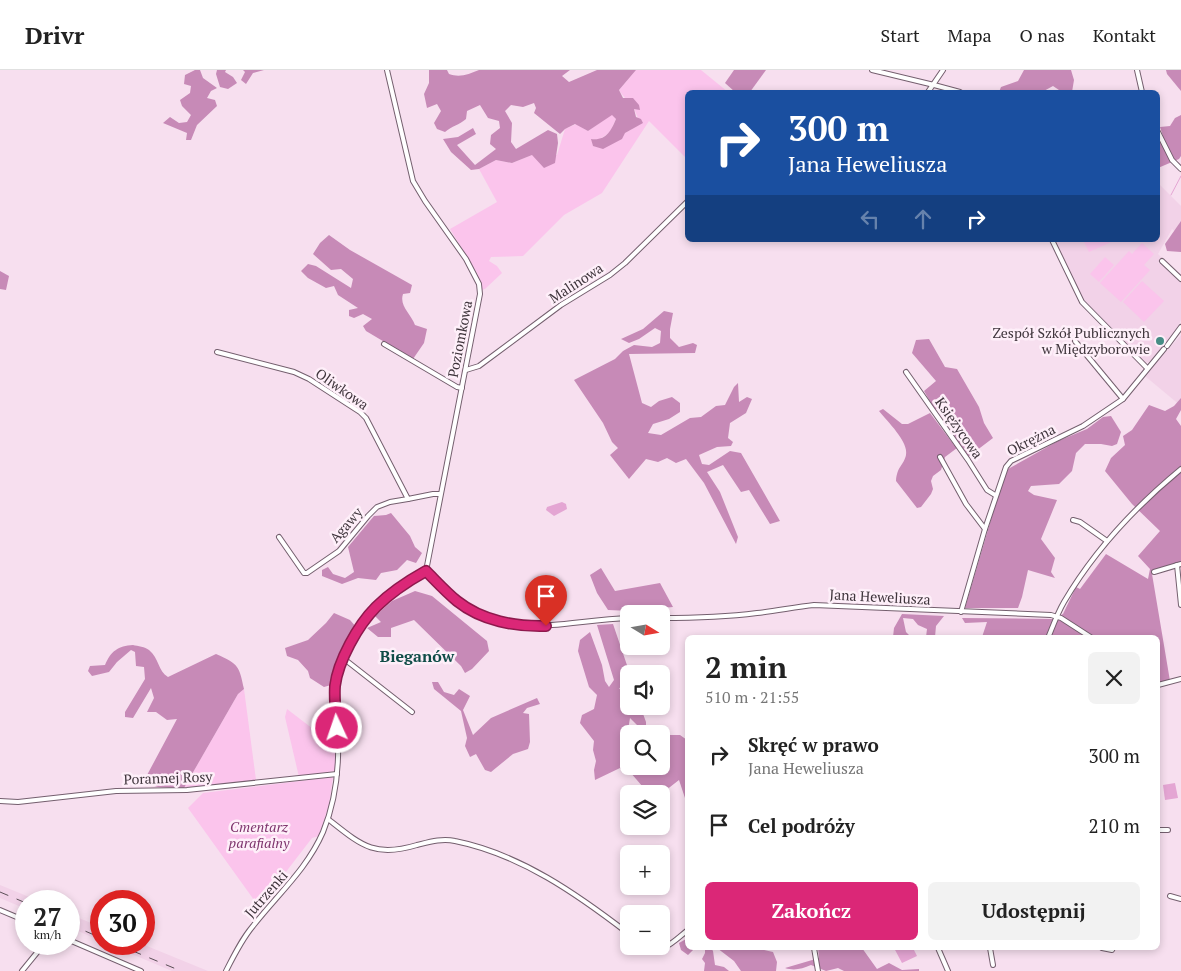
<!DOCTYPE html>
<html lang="pl">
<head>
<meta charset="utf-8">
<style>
	body { margin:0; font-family:"PT Serif",serif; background:#f2f2f2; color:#222; height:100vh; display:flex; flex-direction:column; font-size:19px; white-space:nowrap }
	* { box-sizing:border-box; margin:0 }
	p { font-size:16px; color:#767676 }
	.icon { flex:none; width:28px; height:28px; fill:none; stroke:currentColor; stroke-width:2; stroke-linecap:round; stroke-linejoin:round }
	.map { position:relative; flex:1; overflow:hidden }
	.side { position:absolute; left:685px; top:565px; width:475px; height:315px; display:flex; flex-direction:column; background:#fff; border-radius:8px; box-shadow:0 2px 8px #0003 }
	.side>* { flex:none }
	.banner { position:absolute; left:685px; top:20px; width:475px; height:152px; border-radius:8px; box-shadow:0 2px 8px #0003; background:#1a4fa0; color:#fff; overflow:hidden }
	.needle { width:32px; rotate:101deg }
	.buttons { position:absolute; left:620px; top:535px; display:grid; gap:10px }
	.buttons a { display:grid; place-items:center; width:50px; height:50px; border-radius:8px; background:#fff; box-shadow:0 2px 8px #0003; font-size:25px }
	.speed { position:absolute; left:15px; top:820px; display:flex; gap:10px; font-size:25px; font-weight:700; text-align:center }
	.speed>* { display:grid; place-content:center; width:65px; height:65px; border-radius:50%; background:#fff; box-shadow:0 2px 8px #0003; line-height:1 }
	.speed small { font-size:12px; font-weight:400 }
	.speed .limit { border:8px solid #d22; background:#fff; color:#111 }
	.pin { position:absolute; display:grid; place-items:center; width:42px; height:42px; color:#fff; margin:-51px -21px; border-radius:50% 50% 50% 0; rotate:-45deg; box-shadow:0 0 5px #0007 }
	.pin .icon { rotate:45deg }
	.me { position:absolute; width:55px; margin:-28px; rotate:357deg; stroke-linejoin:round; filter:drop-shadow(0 0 4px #0008) }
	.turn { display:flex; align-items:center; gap:18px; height:105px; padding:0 20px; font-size:22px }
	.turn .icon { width:65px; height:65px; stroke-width:2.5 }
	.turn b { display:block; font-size:35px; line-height:42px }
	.lanes { display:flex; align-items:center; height:48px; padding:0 20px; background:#0003; justify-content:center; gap:25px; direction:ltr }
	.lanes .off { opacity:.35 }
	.round { display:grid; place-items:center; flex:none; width:52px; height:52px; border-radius:8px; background:#f2f2f2 }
	.summary { display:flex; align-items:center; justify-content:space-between; height:85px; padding:0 20px }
	h1 { font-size:30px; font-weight:600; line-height:38px }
	.button { display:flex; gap:10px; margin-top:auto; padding:10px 20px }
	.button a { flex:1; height:58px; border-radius:8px; background:#db2777; color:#fff; font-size:20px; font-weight:600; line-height:58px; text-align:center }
	.button a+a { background:#f2f2f2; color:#222 }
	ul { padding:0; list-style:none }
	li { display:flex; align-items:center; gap:15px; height:70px; padding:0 20px }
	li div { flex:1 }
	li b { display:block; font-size:19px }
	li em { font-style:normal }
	header { display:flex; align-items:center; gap:30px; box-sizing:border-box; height:70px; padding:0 25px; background:#fff; border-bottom:1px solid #e0e0e0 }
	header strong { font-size:24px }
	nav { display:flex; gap:28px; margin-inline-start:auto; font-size:18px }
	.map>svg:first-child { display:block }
	.built { fill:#f2d2e8 }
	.green { fill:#fbc4ec }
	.forest { fill:#c78ab7 }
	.water { fill:#e4a5d3 }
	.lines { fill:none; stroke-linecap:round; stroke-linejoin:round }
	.stream { stroke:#e4a5d3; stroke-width:1 }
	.minor-casing { stroke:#745f6e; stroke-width:6 }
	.minor { stroke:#fff; stroke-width:4 }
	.rail { stroke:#5a4e56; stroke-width:1; stroke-dasharray:9 9; stroke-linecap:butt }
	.route-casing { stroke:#8e194d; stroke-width:12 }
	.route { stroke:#db2777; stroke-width:9 }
	.poi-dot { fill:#468c85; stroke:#feeff9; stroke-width:2 }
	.labels { text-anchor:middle; stroke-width:5; stroke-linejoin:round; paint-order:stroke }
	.street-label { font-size:14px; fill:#3f353c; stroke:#feeff9 }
	.poi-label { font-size:14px; fill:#3f353c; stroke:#feeff9; text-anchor:end }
	.park-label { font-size:14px; font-style:italic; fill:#7e346d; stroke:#feeff9 }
	.quarter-label { font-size:16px; font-weight:bold; fill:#0f4c47; stroke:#feeff9 }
</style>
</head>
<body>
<header>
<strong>Drivr</strong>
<nav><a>Start</a><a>Mapa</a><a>O nas</a><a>Kontakt</a></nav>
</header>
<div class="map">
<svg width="1181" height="901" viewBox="0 0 1181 901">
	<rect width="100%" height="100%" fill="#f7dfef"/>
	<g class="built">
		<polygon points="1158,113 1181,136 1181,156 1177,163 1172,159 1158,184 1162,188 1158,193 1164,195 1181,211 1181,250 1176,261 1149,292 1145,293 1083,229 1055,170 1158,170"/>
		<polygon points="1181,265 1181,336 1145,306"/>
		<polygon points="0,815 39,831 26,831 26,839 0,828"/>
		<polygon points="69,844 101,857 101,871 69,857"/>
		<polygon points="108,874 142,874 208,901 172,901"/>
	</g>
	<g class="green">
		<path d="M 636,0 L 701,0 L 728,22 L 688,22 L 687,89 L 649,51 L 602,123 L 564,145 L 523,186 L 491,187 L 489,191 L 497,196 L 502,203 L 485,219 L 482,220 L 477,203 L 450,159 L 497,132 L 479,99 L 496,90 L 512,93 L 532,85 L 557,85 L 565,59 L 576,54 L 588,61 L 612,44 L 616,49 L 610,62 L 599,70 L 592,69 L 593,76 L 625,63 L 642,53 C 637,48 637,45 634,39 C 630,32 623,27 619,20 Z"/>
		<polygon points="1083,170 1116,170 1089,182"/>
		<polygon points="1142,173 1154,184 1144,195 1150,200 1121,232 1100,213 1129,181 1132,184"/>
		<polygon points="1105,187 1114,195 1099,212 1090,204"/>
		<polygon points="1142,211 1164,231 1144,252 1123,232"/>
		<polygon points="244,619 256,710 255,712 184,718 238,624"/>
		<polygon points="287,639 330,672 333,672 335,674 335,701 299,707 285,647"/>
		<polygon points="333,707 329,735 319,766 312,768 259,837 188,738 203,723"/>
	</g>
	<g class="forest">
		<polygon points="195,0 200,0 203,8 217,18 211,21 207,28 215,30 217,36 197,55 191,70 186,70 187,63 163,53 170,47 179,53 187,52 191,45 182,36 180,30 190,23 191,16 184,14 185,5"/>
		<polygon points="217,0 226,0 225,2 233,7 237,13 228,19 220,17 216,4"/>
		<polygon points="243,0 264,0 253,3 246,14 241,10 245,2"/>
		<path d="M 429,0 L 447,0 L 449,4 C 460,8 469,4 479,0 L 570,0 L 562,6 L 569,12 L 597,0 L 636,0 L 619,20 L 623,28 L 633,28 L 639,35 L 640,40 L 634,39 L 636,47 L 641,49 L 643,53 L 625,63 L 622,69 L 603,79 L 593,76 L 591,69 C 606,71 611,61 616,49 L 612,45 L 588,61 L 575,54 L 565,59 L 560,64 L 534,43 L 536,38 L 534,33 L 523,37 L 511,35 L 505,41 L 512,53 L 511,72 L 516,79 L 548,60 L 557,64 L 558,73 L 555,93 L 544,98 L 532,85 L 512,93 L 496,90 L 479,99 L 471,100 L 451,82 L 443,69 L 458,67 L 473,58 L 476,64 L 457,75 L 475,95 L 496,79 L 490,74 L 491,65 L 500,58 L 499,51 L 488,48 L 480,35 L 467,41 L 466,49 C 459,55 452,56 445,62 L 437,59 L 434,53 L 441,41 L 437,34 L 427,38 L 424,24 L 429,13 Z"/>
		<polygon points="734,0 766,0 750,22 735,22 725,13"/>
		<polygon points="1024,0 1071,0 1074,10 1072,22 1062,22 1053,16 1042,22 999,22 1001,17 1018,11"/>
		<polygon points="1166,0 1181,0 1181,21 1167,4"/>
		<polygon points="1181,45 1181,86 1179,89 1158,98 1158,66 1163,66 1160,57 1170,56 1175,48"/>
		<polygon points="1181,151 1181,182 1167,181 1165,174"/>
		<path d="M 329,165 L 350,180 L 412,215 L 410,223 L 403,224 C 399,236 411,244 415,255 L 427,259 L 424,273 L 413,289 L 366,261 L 363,256 L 372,249 L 363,244 L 354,248 L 349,246 L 349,240 L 358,238 L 338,225 L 334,216 L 326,218 L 308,208 L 301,201 L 308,194 L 316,196 L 351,218 L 353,209 L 341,199 L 331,200 L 313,184 L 320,173 Z"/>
		<polygon points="0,201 9,206 6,220 0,219"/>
		<polygon points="664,241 673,243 670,259 670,268 679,277 693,273 697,275 695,283 629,284 642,333 651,337 659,331 672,327 680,333 680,342 669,349 653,354 648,363 661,365 690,348 701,347 716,336 725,335 734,317 738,313 739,332 747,327 752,329 746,343 730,353 728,368 733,372 731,376 717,377 699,385 702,394 709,395 730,381 741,383 780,451 770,454 749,420 741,422 723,395 707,402 720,422 738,467 736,474 704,413 686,389 676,393 667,388 658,392 646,389 629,409 610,385 618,378 612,372 603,353 574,310 615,289 623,281 634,275 652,277 660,273 661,261 655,258 639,269 629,273 621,269 643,259"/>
		<path d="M 929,269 L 945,297 L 957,299 L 979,337 L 984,353 L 993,368 L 968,387 L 961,375 L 945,387 L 941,400 L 933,406 L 931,411 L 933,419 L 931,424 L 921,437 L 917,438 L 896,411 C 897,396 904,395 906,385 C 909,372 887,351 879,341 L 883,339 L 902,354 L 908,354 L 930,343 L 954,375 L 958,372 L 948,353 L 953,343 L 947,330 L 935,340 L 924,321 L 936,311 L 912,283 L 916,270 Z"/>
		<polygon points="1181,328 1181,340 1176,349 1181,356 1181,492 1152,504 1170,611 1158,614 1158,568 982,567 987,552 965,553 962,548 1053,549 1063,544 1076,517 1080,519 1106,484 1148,509 1150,499 1138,486 1160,461 1132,434 1105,401 1111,388 1125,375 1123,366 1132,360 1149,335 1165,341 1174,336"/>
		<polygon points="1111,346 1121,362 1117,374 1112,376 1101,374 1085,374 1076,383 1072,401 1059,414 1031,416 1028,421 1034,425 1057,430 1041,469 1055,488 1051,502 1055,508 1028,500 1022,527 1018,538 965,538 997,429 1008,399 1058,371 1087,359 1103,347"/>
		<polygon points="391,443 410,466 415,477 422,483 416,493 407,490 397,500 381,503 376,510 358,508 342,514 322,506 322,500 328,497 333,504 345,508 354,502 348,477 374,446 386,445"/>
		<polygon points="601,498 615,521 660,513 673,537 631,541 608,540 597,523 590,505"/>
		<polygon points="415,521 432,526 487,571 489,581 472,599 465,603 461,596 414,550 391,558 391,567 378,567 367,558 381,552 375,546 392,531"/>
		<polygon points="334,543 350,550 357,558 340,585 331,615 324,617 310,608 308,601 298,590 287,586 285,578 308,570 326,553"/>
		<polygon points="902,544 944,546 936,556 935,567 926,567 927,559 918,555 913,549 903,548 906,562 911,567 893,567 894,558"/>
		<polygon points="613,554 630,604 629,617 619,618 629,631 629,636 652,636 642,641 646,652 646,664 630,648 628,660 630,664 629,664 629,696 661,696 661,664 651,664 651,661 660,657 667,665 680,665 687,670 687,728 685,728 679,710 661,724 649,724 630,702 624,703 620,698 595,710 594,700 596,691 593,680 594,671 580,653 582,645 594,639 597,625 589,617 578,581 580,570 590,562 602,595 605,611 609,617 614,610 597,555"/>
		<path d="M 133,575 C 138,576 145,577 149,580 C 159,588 158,601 168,607 L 216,584 C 239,594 239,596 244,619 L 238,624 L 184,718 L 158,717 L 147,714 L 146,707 L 177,649 L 167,650 L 156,642 L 147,642 L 154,628 L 151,618 L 133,648 L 125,647 L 125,642 L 145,609 L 144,597 L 136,596 L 135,582 L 131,580 L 117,592 L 109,602 L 92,606 L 88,601 L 90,596 L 105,595 C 111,581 118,576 133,575 Z"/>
		<polygon points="432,612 438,612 444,622 454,625 459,619 470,626 463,640 473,665 491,648 537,628 540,634 527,638 523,643 529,644 530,672 528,679 513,684 491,702 485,700 476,684 470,687 465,676 467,668 461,641 434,619"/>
		<polygon points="686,869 687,870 688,878 695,878 688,885 681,880 679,873"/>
		<polygon points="701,878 711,878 713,881 715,895 724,897 729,901 704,901 705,893 702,889 705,883 705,878"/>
		<polygon points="717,878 756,878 773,882 777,892 776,901 741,901 734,891"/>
		<path d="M 818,878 L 862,878 L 877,899 L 889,893 L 902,900 L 919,899 L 919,901 L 844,901 L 838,898 L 826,901 L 811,895 C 802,899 794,901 785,898 L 819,888 Z"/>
	</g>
	<g class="water">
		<polygon points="562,432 566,434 567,439 554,446 546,440 547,437"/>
		<polygon points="1175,713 1178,728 1165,730 1163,715"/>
		<polygon points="894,878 913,878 917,886 902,893"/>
	</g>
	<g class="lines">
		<polyline class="stream" points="1171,125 1181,106"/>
		<g class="minor-casing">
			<g id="minor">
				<polyline points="387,0 413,111 425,131 466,189 479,214 480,224 426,501"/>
				<polyline points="872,0 934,15 960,22"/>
				<polyline points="1137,0 1142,22"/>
				<polyline points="928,22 943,0"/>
				<polyline points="1158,62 1172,90 1181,99"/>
				<polyline points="1052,170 1082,232 1147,298"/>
				<polyline points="1162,191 1181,209"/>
				<polyline points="1075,271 1123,329"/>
				<polyline points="384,274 457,317 462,318"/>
				<polyline points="1167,276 1181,257"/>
				<polyline points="217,282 294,302 309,309 360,342 366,348 408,429 433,424 440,424"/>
				<polyline points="466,300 479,296 561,235 610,205 625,193 688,131"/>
				<polyline points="906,302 968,390 987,420 995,425"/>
				<polyline points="940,387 966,434 985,459"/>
				<polyline points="1073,450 1080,452 1107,471"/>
				<polyline points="279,467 304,503 307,503 339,481 368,446 377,437 390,432 408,429"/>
				<polyline points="1177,495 1181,535"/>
				<path d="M 426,501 C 436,511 447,525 460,533 C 519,571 565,550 629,548"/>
				<polyline points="1154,502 1181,494"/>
				<polyline points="961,542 985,459 1006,397 1011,391 1083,356 1123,329 1164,279"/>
				<path d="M 661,548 C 693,548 726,547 757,543 C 776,541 795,537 814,535 L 1051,545 L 1061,548 L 1092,568"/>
				<path d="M 1048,568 C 1053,556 1057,544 1064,532 C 1094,481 1135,437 1181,399"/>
				<polyline points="343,588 412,642"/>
				<polyline points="1158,615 1181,609"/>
				<polyline points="0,731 18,732 116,721 187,720 337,704"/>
				<path d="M 328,749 C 361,775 374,788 417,775 C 429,772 442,768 455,771 C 520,784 577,824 629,864"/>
				<polyline points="1158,760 1168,760"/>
				<polyline points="1170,826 1181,829"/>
				<polyline points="0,840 26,851"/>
				<polyline points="69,870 141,901"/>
				<path d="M 646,876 C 662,886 675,870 688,860"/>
				<polyline points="814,878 818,901"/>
				<polyline points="938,878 948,901"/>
				<polyline points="990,878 993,895"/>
				<polyline points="1102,878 1112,880 1113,878"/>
				<polyline points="22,901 44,874"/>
				<path d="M 226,901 C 234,885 242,869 253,856 C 278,824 307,799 323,762 C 335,733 339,700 338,669 C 337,652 334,633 335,616 C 338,591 358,554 377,536 C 391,522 408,511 426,501"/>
			</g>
		</g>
		<use href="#minor" class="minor"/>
		<g class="rail">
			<polyline points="0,822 26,833"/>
			<polyline points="69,854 101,868"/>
			<polyline points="116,874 181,901"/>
		</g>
	</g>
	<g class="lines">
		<g class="route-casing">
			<path id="route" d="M 337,658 C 336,645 334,630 335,616 C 338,591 358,555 376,537 C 390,523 408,511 426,501 C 436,511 446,522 457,531 C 482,551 516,557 546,556"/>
		</g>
		<use href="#route" class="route"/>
	</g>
	<circle class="poi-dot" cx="1160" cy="271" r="5"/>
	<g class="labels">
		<g class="street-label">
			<text transform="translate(576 213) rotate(-33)" y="5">Malinowa</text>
			<text transform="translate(460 269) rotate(-79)" y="5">Poziomkowa</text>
			<text transform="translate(342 319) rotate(35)" y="5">Oliwkowa</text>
			<text transform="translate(959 358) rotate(55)" y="5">Księżycowa</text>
			<text transform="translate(1031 370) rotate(-27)" y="5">Okrężna</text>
			<text transform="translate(346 455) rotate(-49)" y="5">Agawy</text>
			<text transform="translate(880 527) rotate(3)" y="5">Jana Heweliusza</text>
			<text transform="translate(168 708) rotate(-2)" y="5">Porannej Rosy</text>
			<text transform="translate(266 824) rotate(-49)" y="5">Jutrzenki</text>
		</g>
		<g class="poi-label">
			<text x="1150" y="268">Zespół Szkół Publicznych<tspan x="1150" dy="16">w Międzyborowie</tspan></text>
		</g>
		<g class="park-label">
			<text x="259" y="762">Cmentarz<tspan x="259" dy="16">parafialny</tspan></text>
		</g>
		<g class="quarter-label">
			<text x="417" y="592">Bieganów</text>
		</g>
	</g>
</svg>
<div class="buttons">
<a><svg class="needle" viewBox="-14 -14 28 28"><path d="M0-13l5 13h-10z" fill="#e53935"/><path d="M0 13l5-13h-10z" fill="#767676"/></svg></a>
<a><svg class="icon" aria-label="sound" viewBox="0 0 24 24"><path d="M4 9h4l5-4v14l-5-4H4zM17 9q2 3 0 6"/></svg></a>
<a><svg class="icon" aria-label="search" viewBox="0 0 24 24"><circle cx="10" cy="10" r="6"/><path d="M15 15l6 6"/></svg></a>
<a><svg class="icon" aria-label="layers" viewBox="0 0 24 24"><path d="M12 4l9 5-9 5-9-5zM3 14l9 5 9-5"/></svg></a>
<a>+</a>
<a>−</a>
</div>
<div class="speed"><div>27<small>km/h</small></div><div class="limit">30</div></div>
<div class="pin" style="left:546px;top:556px;background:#d93025"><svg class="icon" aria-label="arrive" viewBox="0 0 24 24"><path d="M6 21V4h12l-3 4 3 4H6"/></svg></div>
<svg class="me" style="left:337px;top:658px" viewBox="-20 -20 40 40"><circle r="17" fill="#db2777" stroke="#fff" stroke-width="3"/><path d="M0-11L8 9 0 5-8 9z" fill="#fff"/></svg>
<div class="banner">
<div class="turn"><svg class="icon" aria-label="right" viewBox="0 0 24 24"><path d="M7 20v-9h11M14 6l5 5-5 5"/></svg><div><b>300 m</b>Jana Heweliusza</div></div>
<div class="lanes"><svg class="icon off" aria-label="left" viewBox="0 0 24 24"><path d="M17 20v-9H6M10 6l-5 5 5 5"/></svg><svg class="icon off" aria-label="ahead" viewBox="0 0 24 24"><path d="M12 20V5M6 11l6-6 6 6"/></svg><svg class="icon" aria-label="right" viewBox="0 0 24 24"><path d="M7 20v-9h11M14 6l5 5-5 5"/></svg></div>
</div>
<section class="side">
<div class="summary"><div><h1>2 min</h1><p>510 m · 21:55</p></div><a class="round"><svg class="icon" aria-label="close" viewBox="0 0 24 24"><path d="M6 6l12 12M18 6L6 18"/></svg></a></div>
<ul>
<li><svg class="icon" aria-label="right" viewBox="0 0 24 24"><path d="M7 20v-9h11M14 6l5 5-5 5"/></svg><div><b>Skręć w prawo</b><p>Jana Heweliusza</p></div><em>300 m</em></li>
<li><svg class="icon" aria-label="arrive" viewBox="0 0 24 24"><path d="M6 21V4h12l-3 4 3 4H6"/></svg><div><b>Cel podróży</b></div><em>210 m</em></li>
</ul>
<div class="button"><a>Zakończ</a><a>Udostępnij</a></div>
</section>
</div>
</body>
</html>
